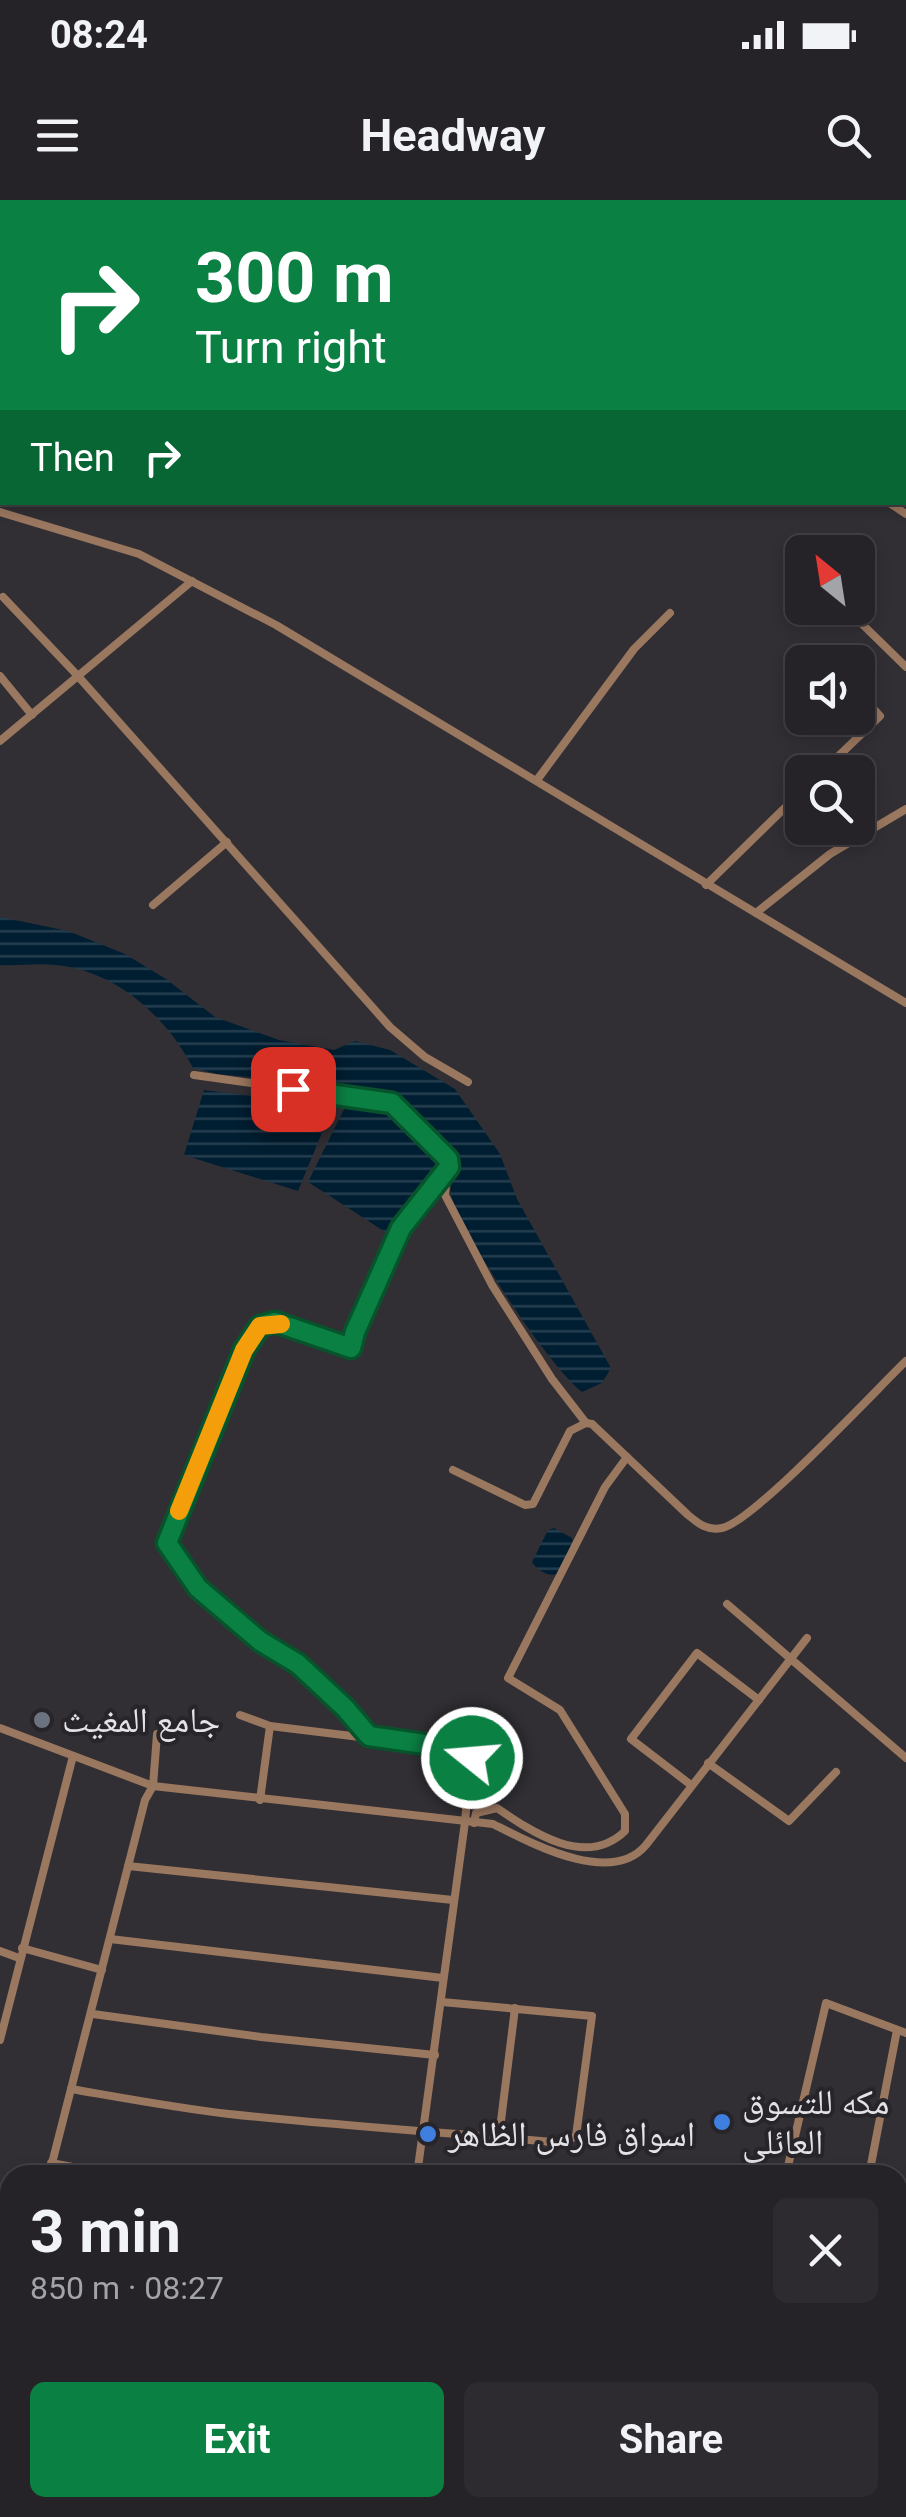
<!DOCTYPE html>
<html lang="en">
<head>
<meta charset="utf-8">
<style>
	body { margin:0; font-family:Roboto,"Noto Naskh Arabic",sans-serif; background:#2d2b2f; color:#f1f3f6; height:100vh; display:flex; flex-direction:column; font-size:38px; white-space:nowrap }
	* { box-sizing:border-box; margin:0 }
	p { font-size:32px; color:#a3a4a7 }
	.icon { flex:none; width:55px; height:55px; fill:none; stroke:currentColor; stroke-width:2; stroke-linecap:round; stroke-linejoin:round }
	.map { position:relative; flex:1; overflow:hidden }
	.drawer { position:absolute; left:0px; top:1965px; width:908px; height:352px; display:flex; flex-direction:column; background:#252327; border-radius:30px 30px 0 0; box-shadow:0 5px 15px #0003,0 0 0 2px #424044 }
	.drawer>* { flex:none }
	.guide { position:absolute; left:0px; top:0px; width:908px; height:305px; box-shadow:0 5px 15px #0003,0 0 0 2px #424044; background:#0b8043; color:#fff; overflow:hidden }
	.needle { width:65px; rotate:330deg }
	.buttons { position:absolute; left:785px; top:335px; display:grid; gap:20px }
	.buttons a { display:grid; place-items:center; width:90px; height:90px; border-radius:15px; background:#252327; box-shadow:0 5px 15px #0003,0 0 0 2px #424044; font-size:50px }
	.pin { position:absolute; display:grid; place-items:center; width:85px; height:85px; color:#fff; margin:-42px; border-radius:20px; box-shadow:0 5px 15px #0006 }
	.me { position:absolute; width:110px; margin:-55px; rotate:287deg; stroke-linejoin:round; filter:drop-shadow(0 0 8px #0008) }
	.turn { display:flex; align-items:center; gap:35px; height:210px; padding:0 30px; font-size:45px }
	.turn .icon { width:130px; height:130px; stroke-width:2.5 }
	.turn b { display:block; font-size:70px; line-height:85px }
	.then { display:flex; align-items:center; height:95px; padding:0 30px; background:#0003; gap:20px; font-size:38px }
	.round { display:grid; place-items:center; flex:none; width:105px; height:105px; border-radius:15px; background:#2d2b2f }
	.headline { display:flex; align-items:center; justify-content:space-between; height:170px; padding:0 30px }
	h1 { font-size:60px; font-weight:700; line-height:75px }
	.button { display:flex; gap:20px; margin-top:auto; padding:20px 30px }
	.button a { flex:1; height:115px; border-radius:15px; background:#0b8043; color:#fff; font-size:40px; font-weight:700; line-height:115px; text-align:center }
	.button a+a { background:#2d2b2f; color:#f1f3f6 }
	.status { display:flex; justify-content:space-between; align-items:center; height:70px; padding:0 50px; background:#252327; direction:ltr }
	.status svg { height:28px; fill:currentColor }
	header { display:flex; justify-content:space-between; align-items:center; height:130px; padding:0 30px; background:#252327; font-size:45px; font-weight:700 }
	.map>svg:first-child { display:block }
	.water { fill:url(#water-rules) }
	.lines { fill:none; stroke-linecap:round; stroke-linejoin:round }
	.street { stroke:#9a775f; stroke-width:8 }
	.route-casing { stroke:#07532c; stroke-width:25 }
	.route { stroke:#0b8043; stroke-width:18 }
	.slow { stroke:#f59e0b; stroke-width:18 }
	.worship-dot { fill:#6b7280; stroke:#27252a; stroke-width:4 }
	.shop-dot { fill:#3f7fe0; stroke:#27252a; stroke-width:4 }
	.labels { text-anchor:middle; stroke-width:8; stroke-linejoin:round; paint-order:stroke }
	.poi-label { font-size:35px; fill:#e3e2e5; stroke:#27252a; text-anchor:start }
</style>
</head>
<body>
<div class="status"><b>08:24</b><svg viewBox="0 0 49 12"><path d="M0 12V9h3v3zM5 12V6h3v6zM10 12V3h3v9zM15 12V0h3v12zM26 1h20v11H26zM47 4h2v5h-2z"/></svg></div>
<header><svg class="icon" aria-label="menu" viewBox="0 0 24 24"><path d="M4 6h16M4 12h16M4 18h16"/></svg>Headway<svg class="icon" aria-label="search" viewBox="0 0 24 24"><circle cx="10" cy="10" r="6"/><path d="M15 15l6 6"/></svg></header>
<div class="map">
<svg width="906" height="2317" viewBox="0 0 906 2317">
	<defs>
		<pattern id="water-rules" width="6" height="5" patternUnits="userSpaceOnUse" patternTransform="scale(2.5)"><rect width="6" height="5" fill="#001e31"/><path d="M0 2.5h6" fill="none" stroke="#253e4f"/></pattern>
	</defs>
	<rect width="100%" height="100%" fill="#312f34"/>
	<g class="water">
		<path d="M 0,717 L 68,731 L 125,754 L 166,779 L 215,817 L 279,840 L 334,850 L 355,841 L 390,850 L 455,889 L 500,954 L 517,999 L 611,1168 L 602,1183 L 582,1192 C 549,1167 463,1036 451,995 C 448,982 461,971 456,958 C 455,954 398,896 392,894 C 380,888 360,889 346,888 C 303,882 260,878 217,874 L 193,868 C 166,816 115,770 55,765 C 36,763 18,766 0,765 Z"/>
		<polygon points="204,890 333,906 298,991 184,955"/>
		<polygon points="349,899 391,905 446,964 397,1025 393,1037 308,982"/>
		<path d="M 554,1328 L 572,1338 L 573,1344 L 557,1374 C 548,1377 537,1370 532,1362 L 548,1330 Z"/>
	</g>
	<g class="lines">
		<g class="street">
			<polyline points="673,0 674,2"/>
			<polyline points="905,50 906,50"/>
			<polyline points="905,87 906,87"/>
			<polyline points="888,302 906,314"/>
			<polyline points="0,312 139,354 276,425 906,803"/>
			<polyline points="3,397 77,475 390,827 425,857 468,882"/>
			<polyline points="858,420 906,467"/>
			<polyline points="825,458 829,462"/>
			<polyline points="0,476 32,515"/>
			<polyline points="0,541 192,381"/>
			<polyline points="822,572 880,516 858,492"/>
			<polyline points="537,580 634,449 670,413"/>
			<polyline points="706,685 802,591"/>
			<polyline points="153,705 227,642"/>
			<polyline points="756,713 830,654 906,609"/>
			<polyline points="194,875 392,903 400,909 448,959 445,995 492,1085 552,1179 586,1223"/>
			<path d="M 453,1270 L 525,1305 L 533,1304 L 570,1231 L 586,1223 L 592,1224 L 688,1315 C 699,1324 707,1331 722,1328 C 753,1322 876,1190 906,1161"/>
			<polyline points="727,1404 906,1558"/>
			<polyline points="240,1515 270,1526 466,1550 471,1553 465,1622 417,1975"/>
			<path d="M 0,1528 L 153,1586 L 493,1624 C 531,1643 611,1687 646,1645 L 807,1438"/>
			<polyline points="369,1537 345,1508 298,1464 260,1441 199,1388 167,1343 245,1150 260,1126 275,1122 351,1148 401,1028 449,967"/>
			<polyline points="708,1563 789,1621 836,1572"/>
			<polyline points="691,1585 631,1539 697,1453 759,1500"/>
			<polyline points="260,1600 270,1526"/>
			<path d="M 474,1623 L 476,1613 L 497,1608 C 532,1632 586,1669 625,1631 L 625,1614 L 560,1510 L 508,1478 L 605,1287 L 627,1257"/>
			<polyline points="128,1666 453,1700"/>
			<polyline points="110,1739 443,1778"/>
			<polyline points="22,1748 102,1770"/>
			<polyline points="0,1751 19,1758"/>
			<polyline points="93,1814 261,1837 435,1855"/>
			<polyline points="0,1840 73,1556"/>
			<path d="M 71,1889 C 123,1898 176,1908 229,1914 C 340,1926 452,1933 563,1943 L 576,1936 L 592,1816 L 442,1802"/>
			<polyline points="499,1937 515,1808"/>
			<polyline points="51,1963 116,1975"/>
			<polyline points="49,1975 145,1600 153,1586 157,1534"/>
			<polyline points="786,1975 826,1803 906,1833"/>
			<polyline points="869,1975 897,1830"/>
			<polyline points="0,2034 10,2037"/>
			<polyline points="898,2060 906,2059"/>
			<polyline points="0,2206 10,2128"/>
			<polyline points="467,2308 470,2317"/>
			<polyline points="585,2308 589,2317"/>
			<polyline points="674,2308 680,2317"/>
			<polyline points="794,2308 799,2317"/>
			<polyline points="882,2308 889,2317"/>
			<polyline points="312,2316 330,2317"/>
			<polyline points="64,2317 65,2308"/>
			<polyline points="149,2317 150,2308"/>
			<polyline points="233,2317 234,2308"/>
			<polyline points="519,2317 544,2308"/>
			<polyline points="771,2317 782,2308"/>
			<polyline points="865,2317 875,2308"/>
		</g>
	</g>
	<g class="lines">
		<g class="route-casing">
			<polyline id="route" points="293,889 392,903 448,959 449,967 401,1028 355,1132 351,1148 275,1122 260,1126 244,1150 167,1343 198,1388 260,1441 298,1464 345,1508 369,1536 466,1550 472,1558"/>
		</g>
		<use href="#route" class="route"/>
		<polyline class="slow" points="179,1311 244,1150 260,1126 281,1124"/>
	</g>
	<circle class="worship-dot" cx="42" cy="1520" r="10"/>
	<g class="shop-dot">
		<circle cx="722" cy="1922" r="10"/>
		<circle cx="428" cy="1934" r="10"/>
	</g>
	<g class="labels">
		<g class="poi-label">
			<text x="62" y="1532">جامع المغيث</text>
			<text x="742" y="1914">مكه للتسوق<tspan x="742" dy="40">العائلي</tspan></text>
			<text x="448" y="1946">اسواق فارس الظاهر</text>
		</g>
	</g>
</svg>
<div class="buttons">
<a><svg class="needle" viewBox="-14 -14 28 28"><path d="M0-13l5 13h-10z" fill="#e53935"/><path d="M0 13l5-13h-10z" fill="#a3a4a7"/></svg></a>
<a><svg class="icon" aria-label="sound" viewBox="0 0 24 24"><path d="M4 9h4l5-4v14l-5-4H4zM17 9q2 3 0 6"/></svg></a>
<a><svg class="icon" aria-label="search" viewBox="0 0 24 24"><circle cx="10" cy="10" r="6"/><path d="M15 15l6 6"/></svg></a>
</div>
<div class="pin" style="left:293px;top:889px;background:#d93025"><svg class="icon" aria-label="arrive" viewBox="0 0 24 24"><path d="M6 21V4h12l-3 4 3 4H6"/></svg></div>
<svg class="me" style="left:472px;top:1558px" viewBox="-20 -20 40 40"><circle r="17" fill="#0b8043" stroke="#fff" stroke-width="3"/><path d="M0-11L8 9 0 5-8 9z" fill="#fff"/></svg>
<div class="guide">
<div class="turn"><svg class="icon" aria-label="right" viewBox="0 0 24 24"><path d="M7 20v-9h11M14 6l5 5-5 5"/></svg><div><b>300 m</b>Turn right</div></div>
<div class="then">Then<svg class="icon" aria-label="right" viewBox="0 0 24 24"><path d="M7 20v-9h11M14 6l5 5-5 5"/></svg></div>
</div>
<section class="drawer">
<div class="headline"><div><h1>3 min</h1><p>850 m · 08:27</p></div><a class="round"><svg class="icon" aria-label="close" viewBox="0 0 24 24"><path d="M6 6l12 12M18 6L6 18"/></svg></a></div>
<div class="button"><a>Exit</a><a>Share</a></div>
</section>
</div>
</body>
</html>
